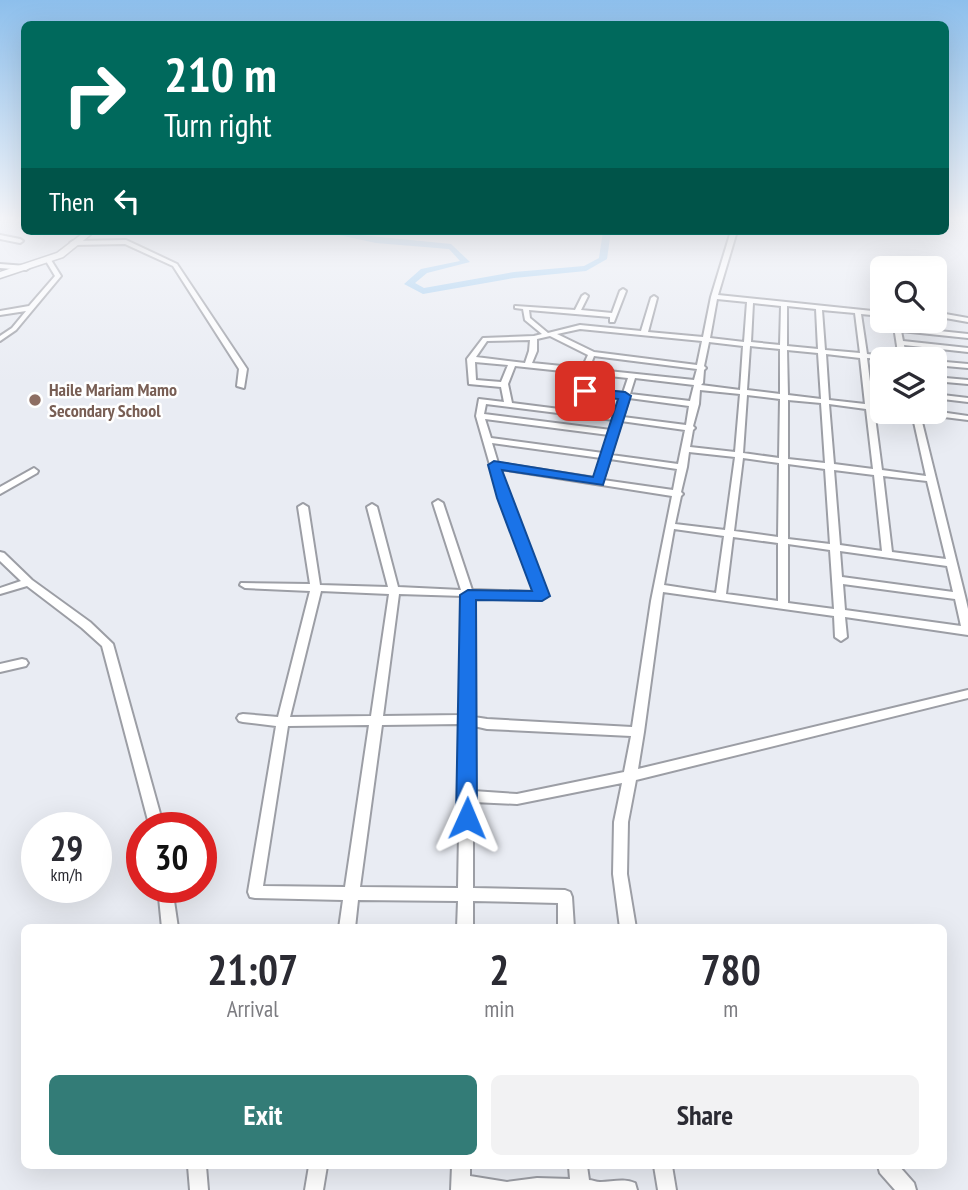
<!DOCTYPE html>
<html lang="en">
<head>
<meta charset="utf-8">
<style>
	body { margin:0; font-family:"PT Sans Narrow",sans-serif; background:#f2f2f3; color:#2b2b33; height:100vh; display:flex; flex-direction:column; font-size:26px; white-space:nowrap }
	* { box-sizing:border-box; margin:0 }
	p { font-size:23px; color:#7c7c81 }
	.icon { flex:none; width:38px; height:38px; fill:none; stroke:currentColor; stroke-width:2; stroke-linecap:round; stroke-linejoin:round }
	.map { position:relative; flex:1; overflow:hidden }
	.details { position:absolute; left:21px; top:924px; width:926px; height:245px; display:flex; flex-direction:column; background:#fff; border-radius:10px; box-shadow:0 7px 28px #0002 }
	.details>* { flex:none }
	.banner { position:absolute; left:21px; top:21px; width:928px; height:214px; border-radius:10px; box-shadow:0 7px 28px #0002; background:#00695c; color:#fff; overflow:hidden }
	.fabs { position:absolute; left:870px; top:256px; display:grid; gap:14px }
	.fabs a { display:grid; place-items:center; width:77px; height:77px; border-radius:10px; background:#fff; box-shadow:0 7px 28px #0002; font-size:35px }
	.speed { position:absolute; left:21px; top:812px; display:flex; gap:14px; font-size:35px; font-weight:700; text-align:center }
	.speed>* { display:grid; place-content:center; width:91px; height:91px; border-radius:50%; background:#fff; box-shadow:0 7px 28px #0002; line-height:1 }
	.speed small { font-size:18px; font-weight:400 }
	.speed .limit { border:10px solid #d22; background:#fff; color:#111 }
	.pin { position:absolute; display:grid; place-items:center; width:60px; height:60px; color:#fff; margin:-30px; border-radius:14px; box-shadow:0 4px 10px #0006 }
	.me { position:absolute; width:77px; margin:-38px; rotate:1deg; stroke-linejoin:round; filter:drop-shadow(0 0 5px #0008) }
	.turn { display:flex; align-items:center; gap:24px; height:147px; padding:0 28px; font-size:32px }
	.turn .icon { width:91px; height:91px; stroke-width:2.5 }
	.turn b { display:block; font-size:49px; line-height:60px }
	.then { display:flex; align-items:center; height:66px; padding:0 28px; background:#0003; gap:14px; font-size:26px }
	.eta { display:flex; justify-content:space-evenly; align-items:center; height:119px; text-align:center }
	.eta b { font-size:42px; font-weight:700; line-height:49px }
	.cta { display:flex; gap:14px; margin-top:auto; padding:14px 28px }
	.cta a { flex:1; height:80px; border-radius:10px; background:#337c77; color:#fff; font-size:28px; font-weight:700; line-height:80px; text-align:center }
	.cta a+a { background:#f2f2f3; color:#2b2b33 }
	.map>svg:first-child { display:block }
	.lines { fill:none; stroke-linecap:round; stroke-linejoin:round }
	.river { fill:#a5cff1; fill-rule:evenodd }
	.minor-casing { stroke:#9c9ea5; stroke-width:4 }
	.highway-casing { stroke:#9c9ea5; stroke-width:3 }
	.minor { fill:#fff; fill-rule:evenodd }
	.highway { fill:#fff; fill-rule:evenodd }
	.route { fill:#1a73e8; stroke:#114b97; stroke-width:2 }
	.education-dot { fill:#8d6e63; stroke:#fff; stroke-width:2.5 }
	.labels { text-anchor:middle; stroke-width:5; stroke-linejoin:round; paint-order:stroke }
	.far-education-label { font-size:18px; font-weight:bold; fill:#785e54; stroke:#fff; text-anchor:start }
</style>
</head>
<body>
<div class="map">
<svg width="968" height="1190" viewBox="0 0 968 1190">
	<rect width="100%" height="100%" fill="#e9ecf3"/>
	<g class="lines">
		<polygon class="river" points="320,231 451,244 470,262 427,273 415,283 424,288 514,272 584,266 599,258 603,231 611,231 607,259 586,271 514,278 423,294 404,284 421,269 460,261 449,249 376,243"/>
		<g class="minor-casing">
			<g id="minor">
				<path d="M 731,231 L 737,231 L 718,295 L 882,312 L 882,316 L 861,314 L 867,354 L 895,357 L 898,359 L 867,358 L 873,405 L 882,406 L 882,410 L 874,409 L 882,470 L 926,476 L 912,413 L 908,411 L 933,411 L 968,416 L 968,420 L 920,414 L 965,596 L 968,609 L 968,635 L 845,617 L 847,637 L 841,641 L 835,637 L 834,616 L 663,592 L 644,732 L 638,769 L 968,690 L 968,698 L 636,780 L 628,822 L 627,874 L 636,928 L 620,928 L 613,874 L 614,822 L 622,783 L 517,804 L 473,802 L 473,888 L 565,890 L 570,892 L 572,897 L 574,928 L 558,928 L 558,903 L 473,901 L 473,928 L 457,928 L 458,901 L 358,900 L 355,928 L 339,928 L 343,900 L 255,898 L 250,897 L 248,892 L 276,726 L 243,722 L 239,721 L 237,718 L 239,715 L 243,714 L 278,717 L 310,591 L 245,588 L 240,585 L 241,583 L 310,584 L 298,507 L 303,504 L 308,507 L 320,585 L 388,587 L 367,507 L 372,504 L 377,507 L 398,587 L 461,590 L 433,503 L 438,500 L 443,503 L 472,590 L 535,592 L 499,498 L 490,465 L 476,416 L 479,399 L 504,402 L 501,387 L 469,384 L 467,359 L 483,338 L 534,336 L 542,334 L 525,320 L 523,309 L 515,308 L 515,306 L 575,310 L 582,296 L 585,294 L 588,296 L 581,310 L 612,313 L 620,291 L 623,289 L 626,291 L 614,322 L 610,322 L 610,317 L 529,310 L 530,318 L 548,333 L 580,325 L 641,331 L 651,298 L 654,296 L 657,298 L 648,332 L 703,337 L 711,297 ZM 717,299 L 747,302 L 744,342 L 710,338 ZM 753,303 L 781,306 L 780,345 L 751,342 ZM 787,306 L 816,309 L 818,349 L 787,346 ZM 822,310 L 855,313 L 860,353 L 825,350 ZM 580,329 L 702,341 L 697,365 L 594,352 L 557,334 ZM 550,336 L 588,355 L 582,368 L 532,363 L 537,351 L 537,339 ZM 530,340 L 529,351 L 525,363 L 476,357 L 487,341 ZM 709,342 L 743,346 L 740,390 L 701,385 L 703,383 L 704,370 L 706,368 L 704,366 ZM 750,346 L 780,349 L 780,394 L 747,390 ZM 787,350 L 818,353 L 821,399 L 788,395 ZM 826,354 L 860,358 L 865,404 L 829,400 ZM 594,356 L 697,369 L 694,380 L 589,369 ZM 475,362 L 508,365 L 501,382 L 476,380 ZM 515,366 L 628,378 L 623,393 L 585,389 L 581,391 L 585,393 L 621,398 L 615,416 L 512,403 L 508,384 ZM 635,378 L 694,385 L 690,401 L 630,394 ZM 700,390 L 740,394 L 735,452 L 690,447 L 693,430 L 695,428 L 693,426 L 699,404 ZM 747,395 L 780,399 L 779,458 L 743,453 ZM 629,398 L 689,406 L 686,425 L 623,417 ZM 788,400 L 821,403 L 825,463 L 788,459 ZM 486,404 L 614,420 L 611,430 L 484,414 ZM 829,404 L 866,409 L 873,469 L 834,464 ZM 485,419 L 609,435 L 603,453 L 491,438 ZM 621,421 L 685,430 L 678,464 L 611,455 ZM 492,443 L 601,458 L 595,478 L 498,463 ZM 689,452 L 735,457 L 725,530 L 675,524 L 681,496 L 683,494 L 681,492 L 687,467 ZM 743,458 L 779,463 L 778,537 L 734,531 ZM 610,459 L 677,469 L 673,490 L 603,480 ZM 788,464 L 825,469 L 830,544 L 788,539 ZM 500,469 L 672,496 L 651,601 L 632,727 L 487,719 L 474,717 L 474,597 L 542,599 L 547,596 L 509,498 ZM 834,470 L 874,475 L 882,551 L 840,545 ZM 883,476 L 927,481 L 946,559 L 892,552 ZM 674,529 L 724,536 L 716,593 L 664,585 ZM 733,537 L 778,543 L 778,601 L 726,594 ZM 788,544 L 830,550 L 834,609 L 788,603 ZM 840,551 L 947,566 L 953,592 L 842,577 ZM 843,584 L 955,599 L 961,626 L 845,610 ZM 321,591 L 389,594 L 371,716 L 290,717 ZM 399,594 L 464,596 L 461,715 L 383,716 ZM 461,724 L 458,888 L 360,887 L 382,725 ZM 369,725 L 345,887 L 263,886 L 288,726 ZM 474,726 L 487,729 L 631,736 L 624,772 L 517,794 L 473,791 Z"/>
				<polygon points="0,235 20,239 23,241 20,243 0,239"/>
				<polygon points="126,240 177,264 247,369 244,388 237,386 239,369 173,266 125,244 73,245 70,243 73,241"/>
				<polygon points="49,259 51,260 61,276 16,330 0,341 0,336 12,328 26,311 0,315 0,311 29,306 55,276 46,261"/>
				<polygon points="0,264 26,266 29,268 26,270 0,268"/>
				<polygon points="934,312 968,318 968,322 934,316"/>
				<polygon points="893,320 899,320 901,327 968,334 968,338 901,331 903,341 968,348 968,352 904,345 907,359 899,359"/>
				<polygon points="934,361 968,364 968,368 934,365"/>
				<polygon points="934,377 968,380 968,384 934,381"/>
				<polygon points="934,394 968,398 968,402 934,398"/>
				<polygon points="34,468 38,471 37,473 0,494 0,487"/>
				<polygon points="0,552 4,553 32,580 90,622 113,644 164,828 150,828 102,646 82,628 27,586 0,594 0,588 21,581 0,561"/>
				<polygon points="22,659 26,660 28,663 26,666 0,672 0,664"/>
				<polygon points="158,887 172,887 178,928 162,928"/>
				<polygon points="188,1166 206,1166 208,1190 190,1190"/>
				<polygon points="309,1166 327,1166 323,1190 305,1190"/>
				<path d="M 452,1166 L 470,1166 L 470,1176 L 507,1182 L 537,1178 L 570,1179 L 569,1166 L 587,1166 L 589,1180 C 592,1180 596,1182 600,1182 C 612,1182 623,1178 635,1183 L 637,1190 L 451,1190 Z"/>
				<polygon points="654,1166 672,1166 676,1190 658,1190"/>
				<polygon points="878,1166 899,1166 914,1183 916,1190 895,1190 880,1173"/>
			</g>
		</g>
		<g class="highway-casing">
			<polygon id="highway" points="86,231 95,231 63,257 0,278 0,272 57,253"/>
		</g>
		<use href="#minor" class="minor"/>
		<use href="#highway" class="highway"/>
	</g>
	<linearGradient id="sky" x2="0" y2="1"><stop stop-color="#8dbfec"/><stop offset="0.57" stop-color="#f5f6fa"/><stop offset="1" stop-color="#f5f6fa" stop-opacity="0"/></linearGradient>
	<rect width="968" height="383" fill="url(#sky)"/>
	<polygon class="route" points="585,388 625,392 631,396 603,485 502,470 550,596 542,601 476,600 477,818 474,824 467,826 459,824 456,818 460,595 468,590 532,591 497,498 488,465 494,461 593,477 618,399 581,394 579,391"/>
	<circle class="education-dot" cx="35" cy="400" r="7"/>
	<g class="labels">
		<g class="far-education-label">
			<text x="49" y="396">Haile Mariam Mamo<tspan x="49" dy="21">Secondary School</tspan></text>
		</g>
	</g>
</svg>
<div class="fabs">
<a><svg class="icon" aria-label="search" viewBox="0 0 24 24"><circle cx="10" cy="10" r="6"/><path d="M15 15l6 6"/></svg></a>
<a><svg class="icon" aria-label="layers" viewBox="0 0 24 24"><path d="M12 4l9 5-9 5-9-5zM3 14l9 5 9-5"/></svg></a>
</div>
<div class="speed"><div>29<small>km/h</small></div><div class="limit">30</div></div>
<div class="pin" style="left:585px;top:391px;background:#d93025"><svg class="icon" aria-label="arrive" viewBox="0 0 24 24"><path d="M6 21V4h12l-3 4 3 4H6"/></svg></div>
<svg class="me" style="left:467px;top:818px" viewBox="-20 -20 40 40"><path d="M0-17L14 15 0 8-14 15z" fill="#1a73e8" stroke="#fff" stroke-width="4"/></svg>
<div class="banner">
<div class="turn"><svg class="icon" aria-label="right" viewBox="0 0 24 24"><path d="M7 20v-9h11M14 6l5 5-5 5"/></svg><div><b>210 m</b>Turn right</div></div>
<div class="then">Then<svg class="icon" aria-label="left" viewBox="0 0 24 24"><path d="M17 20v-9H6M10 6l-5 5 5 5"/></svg></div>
</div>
<section class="details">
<div class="eta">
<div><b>21:07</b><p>Arrival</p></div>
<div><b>2</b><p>min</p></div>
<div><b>780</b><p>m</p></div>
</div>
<div class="cta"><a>Exit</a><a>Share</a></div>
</section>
</div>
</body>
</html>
